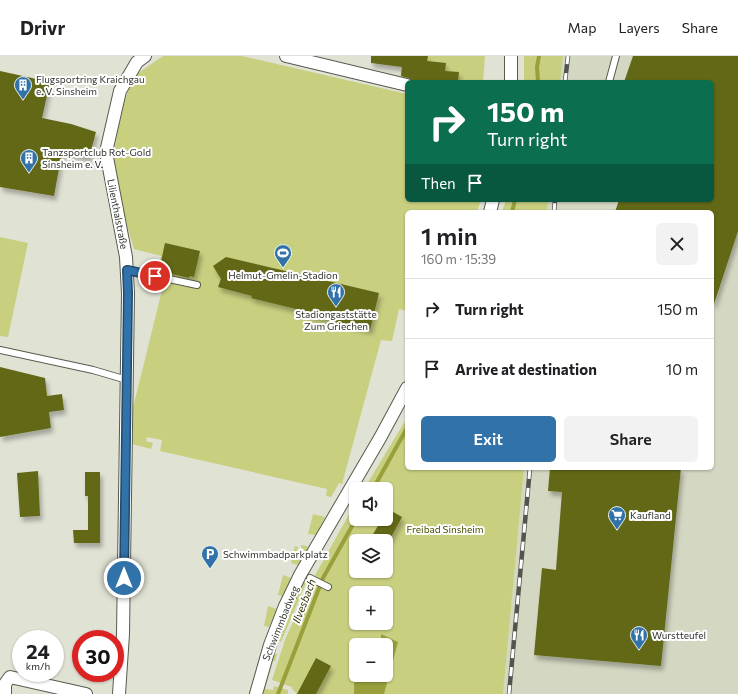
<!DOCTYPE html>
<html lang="en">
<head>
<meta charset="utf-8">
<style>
	body { margin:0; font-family:Commissioner,sans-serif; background:#f2f2f2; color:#202124; height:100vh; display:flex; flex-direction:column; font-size:15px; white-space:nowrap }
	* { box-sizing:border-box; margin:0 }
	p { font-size:13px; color:#757577 }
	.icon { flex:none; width:22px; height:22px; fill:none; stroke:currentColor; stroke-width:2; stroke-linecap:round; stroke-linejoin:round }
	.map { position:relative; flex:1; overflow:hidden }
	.side { position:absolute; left:405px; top:154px; width:309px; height:260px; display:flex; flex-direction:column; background:#fff; border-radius:6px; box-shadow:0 1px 3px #0004 }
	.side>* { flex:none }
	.hud { position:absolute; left:405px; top:24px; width:309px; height:122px; border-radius:6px; box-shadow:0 1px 3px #0004; background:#0b6e4f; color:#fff; overflow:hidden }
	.buttons { position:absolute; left:349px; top:426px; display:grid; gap:8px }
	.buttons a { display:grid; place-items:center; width:44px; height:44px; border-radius:6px; background:#fff; box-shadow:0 1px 3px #0004; font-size:20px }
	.speed { position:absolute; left:12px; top:574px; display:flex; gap:8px; font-size:20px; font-weight:700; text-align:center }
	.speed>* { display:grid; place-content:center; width:52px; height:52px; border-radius:50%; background:#fff; box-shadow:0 1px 3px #0004; line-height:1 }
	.speed small { font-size:10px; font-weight:400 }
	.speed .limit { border:6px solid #d22; background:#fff; color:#111 }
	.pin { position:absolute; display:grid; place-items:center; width:34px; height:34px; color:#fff; margin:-17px; border:2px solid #fff; border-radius:50%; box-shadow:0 1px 4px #0007 }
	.me { position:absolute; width:44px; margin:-22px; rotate:0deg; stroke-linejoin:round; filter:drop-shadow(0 0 3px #0008) }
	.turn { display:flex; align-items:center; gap:14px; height:84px; padding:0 16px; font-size:18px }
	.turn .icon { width:52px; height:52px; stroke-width:2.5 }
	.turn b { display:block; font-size:28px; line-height:34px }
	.then { display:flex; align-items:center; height:38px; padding:0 16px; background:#0003; gap:8px; font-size:15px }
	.round { display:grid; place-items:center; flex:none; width:42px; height:42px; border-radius:6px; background:#f2f2f2 }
	.overview { display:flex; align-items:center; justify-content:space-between; height:68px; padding:0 16px }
	h1 { font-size:24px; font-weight:600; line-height:30px }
	.button { display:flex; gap:8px; margin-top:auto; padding:8px 16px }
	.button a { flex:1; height:46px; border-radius:6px; background:#3172a8; color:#fff; font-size:16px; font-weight:600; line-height:46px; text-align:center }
	.button a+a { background:#f2f2f2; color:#202124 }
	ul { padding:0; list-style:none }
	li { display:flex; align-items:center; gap:12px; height:60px; padding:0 16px; border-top:1px solid #e0e0e0 }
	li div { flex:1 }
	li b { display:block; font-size:15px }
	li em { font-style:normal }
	header { display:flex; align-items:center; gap:24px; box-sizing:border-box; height:56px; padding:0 20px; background:#fff; border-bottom:1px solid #e0e0e0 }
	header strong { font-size:19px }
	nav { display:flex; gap:22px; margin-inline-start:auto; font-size:14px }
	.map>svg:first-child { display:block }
	.built { fill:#d4d7c2 }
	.green { fill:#c8cf7f; fill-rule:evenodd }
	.water { fill:#989f3b }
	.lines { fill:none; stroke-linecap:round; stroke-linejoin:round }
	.stream { stroke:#989f3b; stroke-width:4 }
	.building { fill:#626719; filter:url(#shadow) }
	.service-casing { stroke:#585a4e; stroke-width:8 }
	.minor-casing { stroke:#585a4e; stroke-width:14 }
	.service { stroke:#fff; stroke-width:6 }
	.minor { stroke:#fff; stroke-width:12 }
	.rail-casing { stroke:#53544e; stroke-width:4.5 }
	.rail { stroke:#fff; stroke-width:3; stroke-dasharray:9; stroke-linecap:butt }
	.route-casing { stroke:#204a6d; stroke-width:10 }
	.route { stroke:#3172a8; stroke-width:7 }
	.labels { text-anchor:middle; stroke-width:4; stroke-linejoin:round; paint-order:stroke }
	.poi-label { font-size:10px; fill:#33342f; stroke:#fff; text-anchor:start }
	.street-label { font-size:10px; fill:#33342f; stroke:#fff }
	.park-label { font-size:10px; fill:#4b4f00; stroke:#fff }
	.water-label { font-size:11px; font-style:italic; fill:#2e3106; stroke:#fff }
</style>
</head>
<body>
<header>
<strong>Drivr</strong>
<nav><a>Map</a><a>Layers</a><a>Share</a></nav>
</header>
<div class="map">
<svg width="738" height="638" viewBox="0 0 738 638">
	<defs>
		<filter id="shadow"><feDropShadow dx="2.5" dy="4.5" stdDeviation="2" flood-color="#0004"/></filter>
	</defs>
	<rect width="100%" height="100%" fill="#e0e2d4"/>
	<polygon class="built" points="562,0 738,0 738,638 503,638 524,412 712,412 712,156 547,156 548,144 712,144 712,26 559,26"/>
	<g class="green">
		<polygon points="163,0 242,0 407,38 407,144 481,144 477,156 407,156 407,255 399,253 392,285 381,284 342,428 339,427 331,441 326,440 327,433 160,395 162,384 147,381 146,385 153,387 151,393 132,388 131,360 164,226 156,223 161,200 134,193 122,153 112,107 121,54 134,20"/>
		<polygon points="403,0 485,0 483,26 400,25"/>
		<polygon points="524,0 563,0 560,26 524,26"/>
		<polygon points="506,144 548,144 547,156 502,156"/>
		<polygon points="0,181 28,187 8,281 0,280"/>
		<path d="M 407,362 L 407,412 L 524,412 L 503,638 L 297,638 L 293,634 L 292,631 L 272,624 L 285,584 L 309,530 L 356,446 L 356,463 L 386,463 L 386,433 L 364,433 ZM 356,485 L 386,485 L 386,515 L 356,515 ZM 356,537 L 386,537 L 386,567 L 356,567 ZM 356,589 L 386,589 L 386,619 L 356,619 Z"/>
		<polygon points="313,458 325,461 316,479 308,478"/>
		<polygon points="301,489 307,490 308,492 298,509 291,507 295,490 298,491 296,500 302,501 304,493 301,492"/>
		<polygon points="283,519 291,522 282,540 278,539"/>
		<polygon points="303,525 306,527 281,586 278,584 290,553"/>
		<polygon points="268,550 277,553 269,571 264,570"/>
		<polygon points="273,597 277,598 275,605 273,605 265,633 273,634 274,630 288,634 288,638 263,638 265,623"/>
	</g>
	<polygon class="water" points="381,578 398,586 384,638 354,638 355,589 356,589 356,619 386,619 386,589 381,589"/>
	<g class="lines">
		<g class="stream">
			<polyline points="538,26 537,11 539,0"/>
			<polyline points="512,156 515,144"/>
			<polyline points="373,433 407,372"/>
			<polyline points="278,638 323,522 356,463"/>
		</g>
	</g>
	<g class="building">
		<polygon points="371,0 428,0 427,5 446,7 445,15 459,16 458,26 414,26 409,22 401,20 402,11 371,7"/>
		<polygon points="633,0 738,0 738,175 714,248 712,247 712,156 615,156 619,144 712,144 712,26 624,26"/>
		<polygon points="0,15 50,26 42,62 71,68 96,76 89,102 62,96 54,140 0,131"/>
		<polygon points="165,187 200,195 194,221 190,220 189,222 159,215"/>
		<polygon points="226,201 379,237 370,274 300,257 300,254 251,242 252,240 218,231 221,223 213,210"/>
		<polygon points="0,311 45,322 47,340 62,338 64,354 49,356 51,372 0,381"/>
		<polygon points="550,412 681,412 661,610 534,599 542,512 556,514 562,436 548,435"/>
		<polygon points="38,415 40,460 20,461 17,417"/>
		<polygon points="85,416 100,416 100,487 74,487 73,474 88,474 88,440 85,440"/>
		<polygon points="388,453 402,461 389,485 369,485 382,463 386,463 386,456"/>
		<polygon points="316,602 331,610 316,638 297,638"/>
	</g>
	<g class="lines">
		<g class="service-casing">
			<g id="service">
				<polyline points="609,26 616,0"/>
				<polyline points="127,214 197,229"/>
				<polyline points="0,294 93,314 127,324"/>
				<polyline points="310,522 328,531"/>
			</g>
		</g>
		<g class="minor-casing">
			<g id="minor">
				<polyline points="286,0 407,29"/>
				<polyline points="511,0 511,26"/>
				<polyline points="490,156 493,144"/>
				<polyline points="5,638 5,628 10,621 86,638"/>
				<polyline points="119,638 123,578 128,237 126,201 106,96 120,35 137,6 145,0"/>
				<polyline points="256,638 270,589 285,550 300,519 380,382 407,332"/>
			</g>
		</g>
		<use href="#service" class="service"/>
		<use href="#minor" class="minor"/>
		<g class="rail-casing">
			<g id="rail">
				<polyline points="565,26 568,0"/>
				<polyline points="554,156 555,144"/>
				<polyline points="509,638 530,412"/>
			</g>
		</g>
		<use href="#rail" class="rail"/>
	</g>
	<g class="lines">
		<g class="route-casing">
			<polyline id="route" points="124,522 128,237 127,214 155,220"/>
		</g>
		<use href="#route" class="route"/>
	</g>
	<defs>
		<g id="building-pin" transform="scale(0.9)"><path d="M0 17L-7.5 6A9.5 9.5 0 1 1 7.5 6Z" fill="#3172a8" stroke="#fff"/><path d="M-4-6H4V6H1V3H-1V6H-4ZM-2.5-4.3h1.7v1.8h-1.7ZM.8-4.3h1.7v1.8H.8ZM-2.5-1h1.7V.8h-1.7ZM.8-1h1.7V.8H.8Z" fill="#fff"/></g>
		<g id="stadium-pin" transform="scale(0.9)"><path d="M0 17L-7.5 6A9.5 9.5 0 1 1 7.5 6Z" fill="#3172a8" stroke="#fff"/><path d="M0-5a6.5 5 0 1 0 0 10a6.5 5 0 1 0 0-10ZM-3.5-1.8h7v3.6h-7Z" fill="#fff"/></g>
		<g id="restaurant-pin" transform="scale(0.9)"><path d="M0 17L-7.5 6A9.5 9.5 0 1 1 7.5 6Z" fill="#3172a8" stroke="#fff"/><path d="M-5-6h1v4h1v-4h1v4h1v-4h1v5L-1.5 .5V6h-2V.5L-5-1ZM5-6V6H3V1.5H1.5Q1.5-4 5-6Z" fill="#fff"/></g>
		<g id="supermarket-pin" transform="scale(0.9)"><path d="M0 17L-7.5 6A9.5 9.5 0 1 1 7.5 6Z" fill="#3172a8" stroke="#fff"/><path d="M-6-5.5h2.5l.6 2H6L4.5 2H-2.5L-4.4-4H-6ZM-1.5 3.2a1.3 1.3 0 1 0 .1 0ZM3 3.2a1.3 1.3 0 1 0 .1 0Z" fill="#fff"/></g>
		<g id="parking-pin" transform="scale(0.9)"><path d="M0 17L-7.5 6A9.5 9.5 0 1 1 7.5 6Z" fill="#3172a8" stroke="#fff"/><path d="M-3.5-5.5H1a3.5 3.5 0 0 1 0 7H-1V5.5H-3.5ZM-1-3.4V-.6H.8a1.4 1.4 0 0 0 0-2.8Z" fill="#fff"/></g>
	</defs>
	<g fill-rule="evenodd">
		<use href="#building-pin" x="23" y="29"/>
		<use href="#building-pin" x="29" y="102"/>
		<use href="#stadium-pin" x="283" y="197"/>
		<use href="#restaurant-pin" x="336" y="236"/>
		<use href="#supermarket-pin" x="617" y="459"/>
		<use href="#parking-pin" x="210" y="498"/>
		<use href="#restaurant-pin" x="639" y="579"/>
	</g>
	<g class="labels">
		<g class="poi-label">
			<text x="36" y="27">Flugsportring Kraichgau<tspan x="36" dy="12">e. V. Sinsheim</tspan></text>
			<text x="42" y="100">Tanzsportclub Rot-Gold<tspan x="42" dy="12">Sinsheim e. V.</tspan></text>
			<text x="283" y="223" text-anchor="middle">Helmut-Gmelin-Stadion</text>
			<text x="336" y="262" text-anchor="middle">Stadiongaststätte<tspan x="336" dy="12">Zum Griechen</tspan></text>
			<text x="630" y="463">Kaufland</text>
			<text x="223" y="502">Schwimmbadparkplatz</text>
			<text x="652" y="583">Wurstteufel</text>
		</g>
		<g class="street-label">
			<text transform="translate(118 158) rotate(79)" y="4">Lilienthalstraße</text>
			<text transform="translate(280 567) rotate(-68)" y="4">Schwimmbadweg</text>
		</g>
		<g class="park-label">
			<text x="445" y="477">Freibad Sinsheim</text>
		</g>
		<g class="water-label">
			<text transform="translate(304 545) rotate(-69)" y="4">Ilvesbach</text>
		</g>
	</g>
</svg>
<div class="buttons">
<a><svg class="icon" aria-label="sound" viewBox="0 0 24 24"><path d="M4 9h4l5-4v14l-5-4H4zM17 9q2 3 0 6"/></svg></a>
<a><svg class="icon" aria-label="layers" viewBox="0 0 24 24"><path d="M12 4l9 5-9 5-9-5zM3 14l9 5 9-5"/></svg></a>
<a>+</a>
<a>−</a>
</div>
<div class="speed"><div>24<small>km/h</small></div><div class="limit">30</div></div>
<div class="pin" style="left:155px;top:220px;background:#d93025"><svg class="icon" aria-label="arrive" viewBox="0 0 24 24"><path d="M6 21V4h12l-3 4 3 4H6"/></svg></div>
<svg class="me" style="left:124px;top:522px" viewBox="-20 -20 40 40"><circle r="17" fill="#3172a8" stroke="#fff" stroke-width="3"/><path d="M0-11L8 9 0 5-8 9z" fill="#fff"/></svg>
<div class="hud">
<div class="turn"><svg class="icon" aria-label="right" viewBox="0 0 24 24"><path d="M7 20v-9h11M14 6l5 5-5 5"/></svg><div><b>150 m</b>Turn right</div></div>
<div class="then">Then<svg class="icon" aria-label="arrive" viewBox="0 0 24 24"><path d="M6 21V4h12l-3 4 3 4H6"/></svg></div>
</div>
<section class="side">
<div class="overview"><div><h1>1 min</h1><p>160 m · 15:39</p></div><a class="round"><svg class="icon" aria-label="close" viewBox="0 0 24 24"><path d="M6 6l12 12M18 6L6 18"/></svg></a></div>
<ul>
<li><svg class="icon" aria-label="right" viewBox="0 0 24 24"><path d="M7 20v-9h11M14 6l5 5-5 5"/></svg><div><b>Turn right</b></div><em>150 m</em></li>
<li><svg class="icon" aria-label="arrive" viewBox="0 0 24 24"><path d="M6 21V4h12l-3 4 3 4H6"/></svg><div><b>Arrive at destination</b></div><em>10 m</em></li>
</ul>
<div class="button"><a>Exit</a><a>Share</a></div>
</section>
</div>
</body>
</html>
